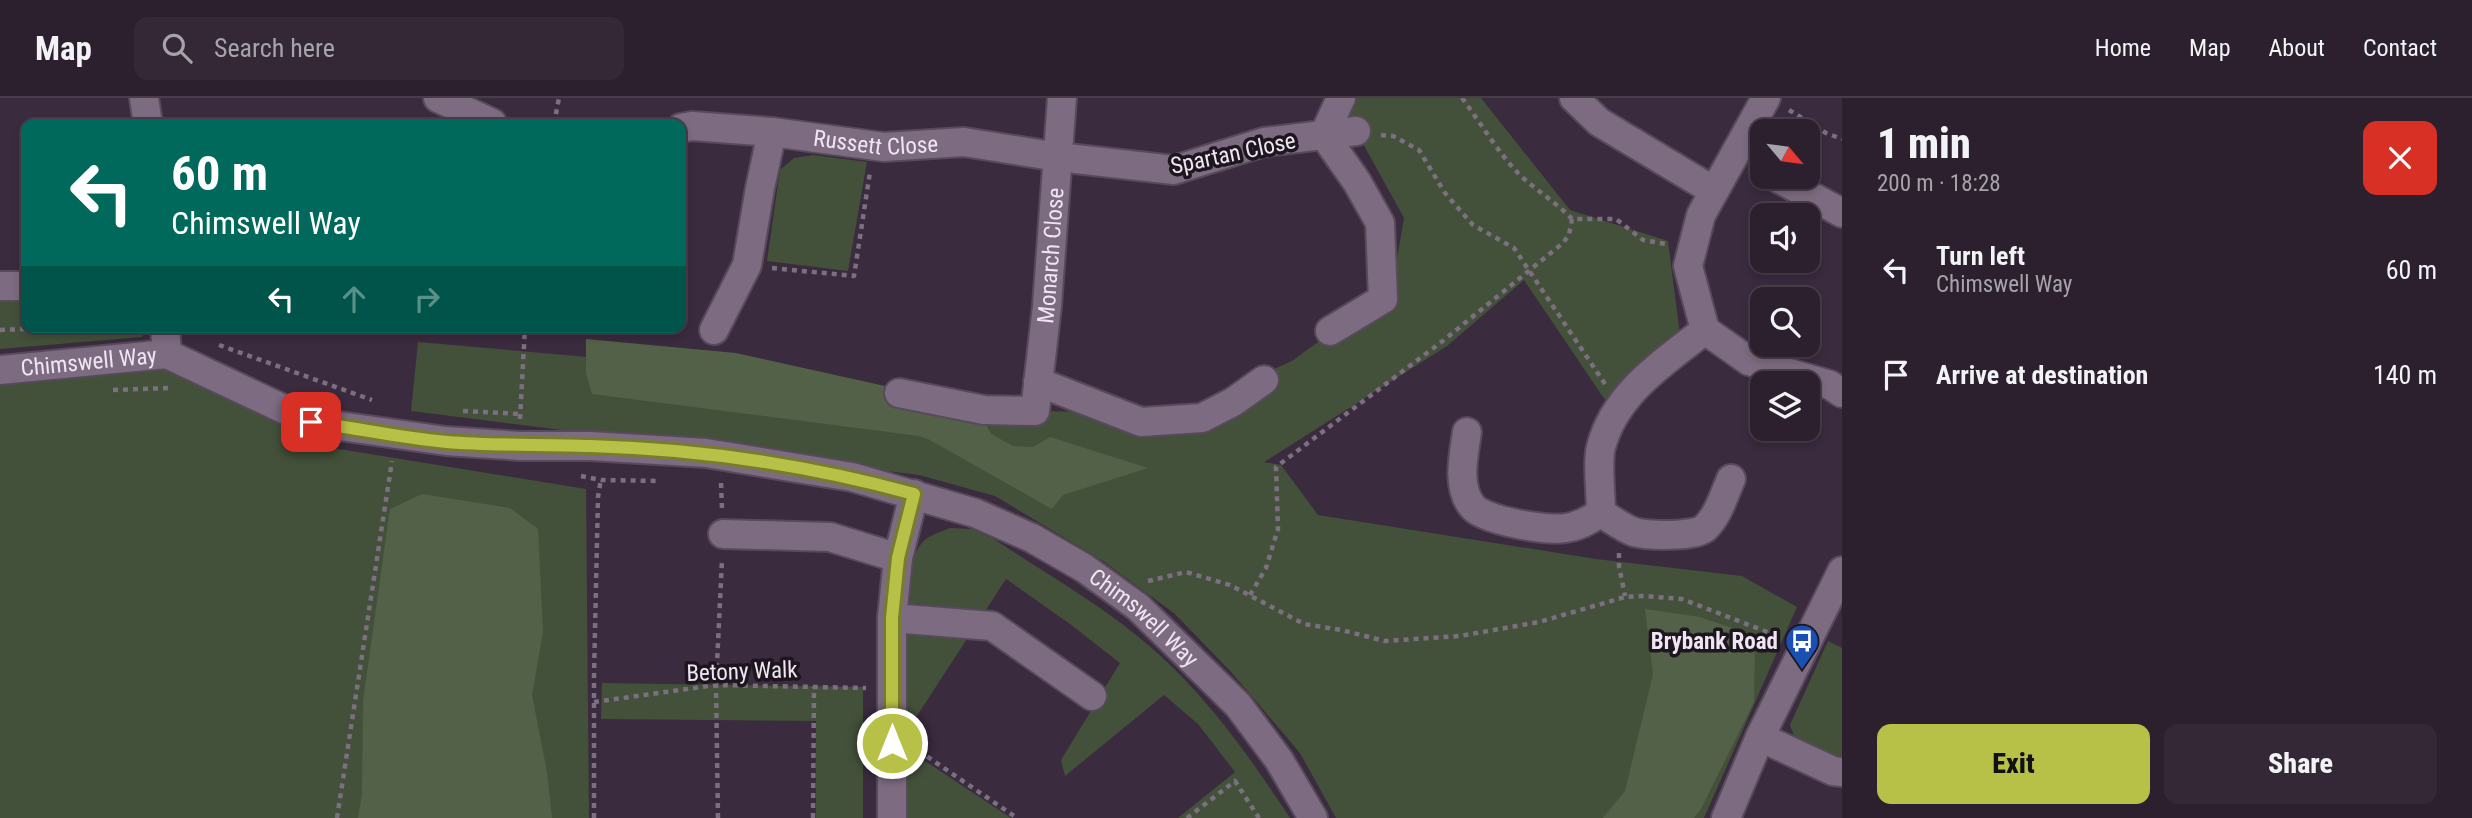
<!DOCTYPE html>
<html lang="en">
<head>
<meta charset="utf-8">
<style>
	body { margin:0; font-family:"Roboto Condensed",sans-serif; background:#342836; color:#f1f3f6; height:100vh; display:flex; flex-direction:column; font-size:26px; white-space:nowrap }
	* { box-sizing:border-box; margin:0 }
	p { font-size:23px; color:#a6a3aa }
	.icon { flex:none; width:38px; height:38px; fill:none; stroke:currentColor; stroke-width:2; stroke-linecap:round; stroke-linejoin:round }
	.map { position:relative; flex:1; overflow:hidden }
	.panel { display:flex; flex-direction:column; background:#2c202e; width:630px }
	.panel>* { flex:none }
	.banner { position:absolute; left:21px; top:21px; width:665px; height:214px; border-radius:14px; box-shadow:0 4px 10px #0003,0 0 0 2px #483e4a; background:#00695c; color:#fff; overflow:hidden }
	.needle { width:46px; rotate:119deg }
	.buttons { position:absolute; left:1750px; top:21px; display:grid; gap:14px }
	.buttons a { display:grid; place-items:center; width:70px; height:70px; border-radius:14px; background:#2c202e; box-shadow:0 4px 10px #0003,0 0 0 2px #483e4a; font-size:35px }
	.pin { position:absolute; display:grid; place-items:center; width:60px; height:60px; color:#fff; margin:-30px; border-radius:14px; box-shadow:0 4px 10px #0006 }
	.me { position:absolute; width:77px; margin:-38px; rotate:0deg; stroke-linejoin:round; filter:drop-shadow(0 0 5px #0008) }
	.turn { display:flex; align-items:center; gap:24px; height:147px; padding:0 35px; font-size:32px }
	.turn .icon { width:91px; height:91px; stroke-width:2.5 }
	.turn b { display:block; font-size:49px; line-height:60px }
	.lanes { display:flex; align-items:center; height:66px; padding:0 35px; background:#0003; justify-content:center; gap:35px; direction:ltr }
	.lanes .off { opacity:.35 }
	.round { display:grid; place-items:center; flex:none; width:74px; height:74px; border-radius:14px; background:#342836 }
	.headline { display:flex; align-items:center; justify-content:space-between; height:119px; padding:0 35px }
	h1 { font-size:42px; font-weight:800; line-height:52px }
	.action { display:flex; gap:14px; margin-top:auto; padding:14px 35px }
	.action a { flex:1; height:80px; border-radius:14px; background:#b8c147; color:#111; font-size:28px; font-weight:800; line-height:80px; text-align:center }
	.action a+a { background:#342836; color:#f1f3f6 }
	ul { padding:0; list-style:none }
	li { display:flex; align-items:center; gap:21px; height:105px; padding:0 35px }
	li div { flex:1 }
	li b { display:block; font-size:26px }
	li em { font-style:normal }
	header { display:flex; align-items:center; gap:42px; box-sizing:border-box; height:98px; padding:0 35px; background:#2c202e; border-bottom:2px solid #483e4a }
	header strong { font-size:33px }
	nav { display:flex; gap:38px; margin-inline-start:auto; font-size:24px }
	.search { width:490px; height:63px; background:#342836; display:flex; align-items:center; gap:18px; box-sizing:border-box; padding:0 24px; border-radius:14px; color:#a6a3aa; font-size:26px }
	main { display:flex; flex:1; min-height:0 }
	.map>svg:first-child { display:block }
	.green { fill:#43513a }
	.forest { fill:#536149 }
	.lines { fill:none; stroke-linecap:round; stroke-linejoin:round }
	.minor-casing { stroke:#574a5a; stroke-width:32 }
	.path { stroke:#7c6f80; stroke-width:4.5; stroke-dasharray:5 5; stroke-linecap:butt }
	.minor { stroke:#7d6b81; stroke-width:28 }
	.route-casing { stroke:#787d2e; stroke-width:18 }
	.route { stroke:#b8c147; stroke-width:12 }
	.labels { text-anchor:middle; stroke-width:7; stroke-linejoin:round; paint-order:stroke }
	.street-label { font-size:23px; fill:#f0e6f3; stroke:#1d161f }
	.poi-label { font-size:23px; font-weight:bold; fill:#f0e6f3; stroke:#1d161f; text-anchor:end }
</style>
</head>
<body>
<header>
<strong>Map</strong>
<div class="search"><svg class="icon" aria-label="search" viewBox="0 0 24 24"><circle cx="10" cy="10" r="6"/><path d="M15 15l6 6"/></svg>Search here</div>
<nav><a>Home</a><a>Map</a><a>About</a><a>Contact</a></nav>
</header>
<main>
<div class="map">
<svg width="1842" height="720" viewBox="0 0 1842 720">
	<rect width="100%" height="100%" fill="#3a2b3e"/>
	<g class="green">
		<polygon points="1344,0 1481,0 1570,112 1668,143 1680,237 1605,302 1524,182 1447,248 1264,364 1281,367 1318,417 1596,461 1742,478 1797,509 1704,720 1336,720 1300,655 1232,575 1175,516 1103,463 995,398 919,377 411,313 418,244 645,264 1035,313 1176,315 1292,263 1392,190 1404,120 1356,33"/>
		<polygon points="813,57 867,64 848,173 767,163 780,72 794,60"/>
		<polygon points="0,198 26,198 26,229 148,229 142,239 0,251"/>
		<polygon points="167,256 333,350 586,391 589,720 0,720 0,261"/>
		<path d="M 950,430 L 971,431 L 994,441 C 1041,473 1092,501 1136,537 C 1199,587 1246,653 1290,720 L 1178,720 L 1235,674 L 1198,626 L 1164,597 L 1065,678 L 1061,662 L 1120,565 L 1070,526 L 1006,481 L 913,624 L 907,624 C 907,585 898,475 921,446 C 928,437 940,434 950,430 Z"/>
		<polygon points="1828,543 1842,550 1842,663 1796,643 1790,627"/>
		<polygon points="602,585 863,589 863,720 816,720 816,623 601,621"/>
		<polygon points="906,653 913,655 1011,720 906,720"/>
	</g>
	<g class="forest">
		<polygon points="586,241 736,255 894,290 980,316 991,336 1013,348 1033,349 1050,339 1148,370 1063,397 1052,411 928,341 919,338 592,296 586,275"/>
		<polygon points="422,396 510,410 538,431 543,534 532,597 547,674 552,720 358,720 362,696 363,603 390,411"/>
		<polygon points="1645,511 1700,519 1755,538 1754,604 1701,711 1694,720 1603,720 1625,693 1653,576"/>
	</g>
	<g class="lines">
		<g class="minor-casing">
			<g id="minor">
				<polyline points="144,0 148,26"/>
				<polyline points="438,0 492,25"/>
				<polyline points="1574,0 1599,24 1714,93"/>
				<polyline points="1766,0 1701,117 1688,168 1705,232 1749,263 1830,287 1842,295"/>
				<path id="s1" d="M 681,30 L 692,28 L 772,34 L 884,49 L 964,44 L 1058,59 L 1174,72 L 1264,44 L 1356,33"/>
				<polyline points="1776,79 1842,115"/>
				<polyline points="0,188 26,188"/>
				<polyline points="165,229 167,256"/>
				<polyline points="714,232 747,167 760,90 772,34"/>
				<path d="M 1705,232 C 1664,264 1615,295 1601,349 C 1597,364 1601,397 1601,415 C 1611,421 1623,430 1634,434 C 1648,438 1695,439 1705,430 C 1718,418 1724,397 1731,381"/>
				<polyline points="1330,233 1383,201 1380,125 1357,84 1324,37 1341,0"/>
				<path id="s2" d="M 0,272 L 167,256 L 311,324 L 446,343 L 520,348 L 591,348 L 706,355 L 852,379 L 975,415 L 1032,440 L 1084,470 L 1138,509 L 1238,607 L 1279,662 L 1313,720"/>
				<polyline points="1038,284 1141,324 1202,320 1233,304 1264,282"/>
				<path id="s3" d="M 899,295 L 984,312 L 1035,313 L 1047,208 L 1062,0"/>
				<path d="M 1467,334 C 1464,356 1456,388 1472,408 C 1483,423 1548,433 1566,430 C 1580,428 1589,422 1601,415"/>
				<polyline points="723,436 830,439 898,460"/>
				<polyline points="892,520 992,528 1092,598"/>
				<polyline points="1760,639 1833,673 1842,674"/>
				<polyline points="892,720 892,520 898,460 914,396"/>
				<polyline points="1726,720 1760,639 1842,473"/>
			</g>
		</g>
		<g class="path">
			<path d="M 1462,0 C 1480,24 1497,53 1518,75 C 1535,92 1556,104 1572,121 L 1616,121 L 1643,142 L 1666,146"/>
			<polyline points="1789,12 1826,35 1842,41"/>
			<polyline points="554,26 559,0"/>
			<polyline points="1381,37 1393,38 1419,52 1445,95 1473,127 1514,150 1605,286"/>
			<polyline points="772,170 854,178 870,74"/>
			<polyline points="80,229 122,230"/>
			<polyline points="0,232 74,229"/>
			<polyline points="219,247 372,302"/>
			<polyline points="113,292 170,290"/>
			<polyline points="463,313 520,316"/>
			<polyline points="520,321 525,229"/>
			<polyline points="581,378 601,382 659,383"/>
			<polyline points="721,385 722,411"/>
			<polyline points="1619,455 1619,468 1625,498"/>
			<polyline points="1148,483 1186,474 1230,487 1304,526 1341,532 1385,543 1460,538 1539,524 1625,499 1644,498 1682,501 1780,539"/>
			<polyline points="1250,497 1266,470 1278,431 1276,369 1444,242 1563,145 1569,137 1572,121"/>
			<polyline points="594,604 716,587 866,590"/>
			<polyline points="919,653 1017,720"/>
			<polyline points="337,720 392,363"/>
			<polyline points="594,720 594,577 598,399 601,381"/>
			<polyline points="718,720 716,587 722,462"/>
			<polyline points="813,720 814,589"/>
			<polyline points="1187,720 1235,683 1259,720"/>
		</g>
		<use href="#minor" class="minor"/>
	</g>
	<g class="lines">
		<g class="route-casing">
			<path id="route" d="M 311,324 C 356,330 402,340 447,344 C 495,348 542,346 590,348 C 700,351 808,367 914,396 L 898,460 L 892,520 L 892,645"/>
		</g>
		<use href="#route" class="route"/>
	</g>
	<defs>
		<g id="bus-pin" transform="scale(1.75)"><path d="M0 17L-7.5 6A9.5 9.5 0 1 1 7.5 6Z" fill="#1a4fb4" stroke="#1d161f"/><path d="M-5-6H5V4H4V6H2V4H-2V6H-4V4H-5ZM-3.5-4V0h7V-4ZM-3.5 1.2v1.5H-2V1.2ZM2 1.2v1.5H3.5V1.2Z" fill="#fff"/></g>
	</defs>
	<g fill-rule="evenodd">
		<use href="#bus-pin" x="1802" y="543"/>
	</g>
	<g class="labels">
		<g class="street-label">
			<text dy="8" stroke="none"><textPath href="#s1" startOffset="196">Russett Close</textPath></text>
			<text transform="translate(1233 55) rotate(-12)" y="8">Spartan Close</text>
			<text dy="8" stroke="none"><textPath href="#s3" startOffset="294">Monarch Close</textPath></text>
			<text dy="8" stroke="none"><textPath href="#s2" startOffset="89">Chimswell Way</textPath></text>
			<text dy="8" stroke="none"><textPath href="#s2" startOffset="1200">Chimswell Way</textPath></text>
			<text transform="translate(742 573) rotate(-2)" y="8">Betony Walk</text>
		</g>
		<g class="poi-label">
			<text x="1778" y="551">Brybank Road</text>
		</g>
	</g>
</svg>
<div class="buttons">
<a><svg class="needle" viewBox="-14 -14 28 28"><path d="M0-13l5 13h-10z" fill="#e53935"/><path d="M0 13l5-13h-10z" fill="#a6a3aa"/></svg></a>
<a><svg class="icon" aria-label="sound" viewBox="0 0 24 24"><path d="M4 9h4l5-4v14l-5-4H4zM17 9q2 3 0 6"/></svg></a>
<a><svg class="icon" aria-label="search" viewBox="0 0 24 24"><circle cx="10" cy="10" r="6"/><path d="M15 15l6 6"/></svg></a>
<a><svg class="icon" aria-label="layers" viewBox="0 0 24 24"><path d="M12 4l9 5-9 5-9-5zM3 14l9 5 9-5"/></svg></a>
</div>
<div class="pin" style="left:311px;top:324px;background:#d93025"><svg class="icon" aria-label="arrive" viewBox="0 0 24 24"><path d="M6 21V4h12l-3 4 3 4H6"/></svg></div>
<svg class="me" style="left:892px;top:645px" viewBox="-20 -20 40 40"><circle r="17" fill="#b8c147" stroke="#fff" stroke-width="3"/><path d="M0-11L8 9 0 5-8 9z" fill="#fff"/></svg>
<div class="banner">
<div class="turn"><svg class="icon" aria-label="left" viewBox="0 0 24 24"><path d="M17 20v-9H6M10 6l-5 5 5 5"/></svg><div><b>60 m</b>Chimswell Way</div></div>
<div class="lanes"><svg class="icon" aria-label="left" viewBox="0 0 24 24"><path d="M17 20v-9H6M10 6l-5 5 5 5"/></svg><svg class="icon off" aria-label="ahead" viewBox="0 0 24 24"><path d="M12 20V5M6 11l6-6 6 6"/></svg><svg class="icon off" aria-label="right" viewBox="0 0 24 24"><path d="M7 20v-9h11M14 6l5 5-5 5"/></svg></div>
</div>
</div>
<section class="panel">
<div class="headline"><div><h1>1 min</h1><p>200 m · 18:28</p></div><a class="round" style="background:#d93025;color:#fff"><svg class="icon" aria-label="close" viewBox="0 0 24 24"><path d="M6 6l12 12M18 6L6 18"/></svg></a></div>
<ul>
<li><svg class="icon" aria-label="left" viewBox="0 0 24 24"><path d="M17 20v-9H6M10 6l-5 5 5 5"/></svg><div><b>Turn left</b><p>Chimswell Way</p></div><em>60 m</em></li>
<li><svg class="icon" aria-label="arrive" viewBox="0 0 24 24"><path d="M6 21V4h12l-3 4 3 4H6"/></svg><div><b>Arrive at destination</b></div><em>140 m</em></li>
</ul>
<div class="action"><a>Exit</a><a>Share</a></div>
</section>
</main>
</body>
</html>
